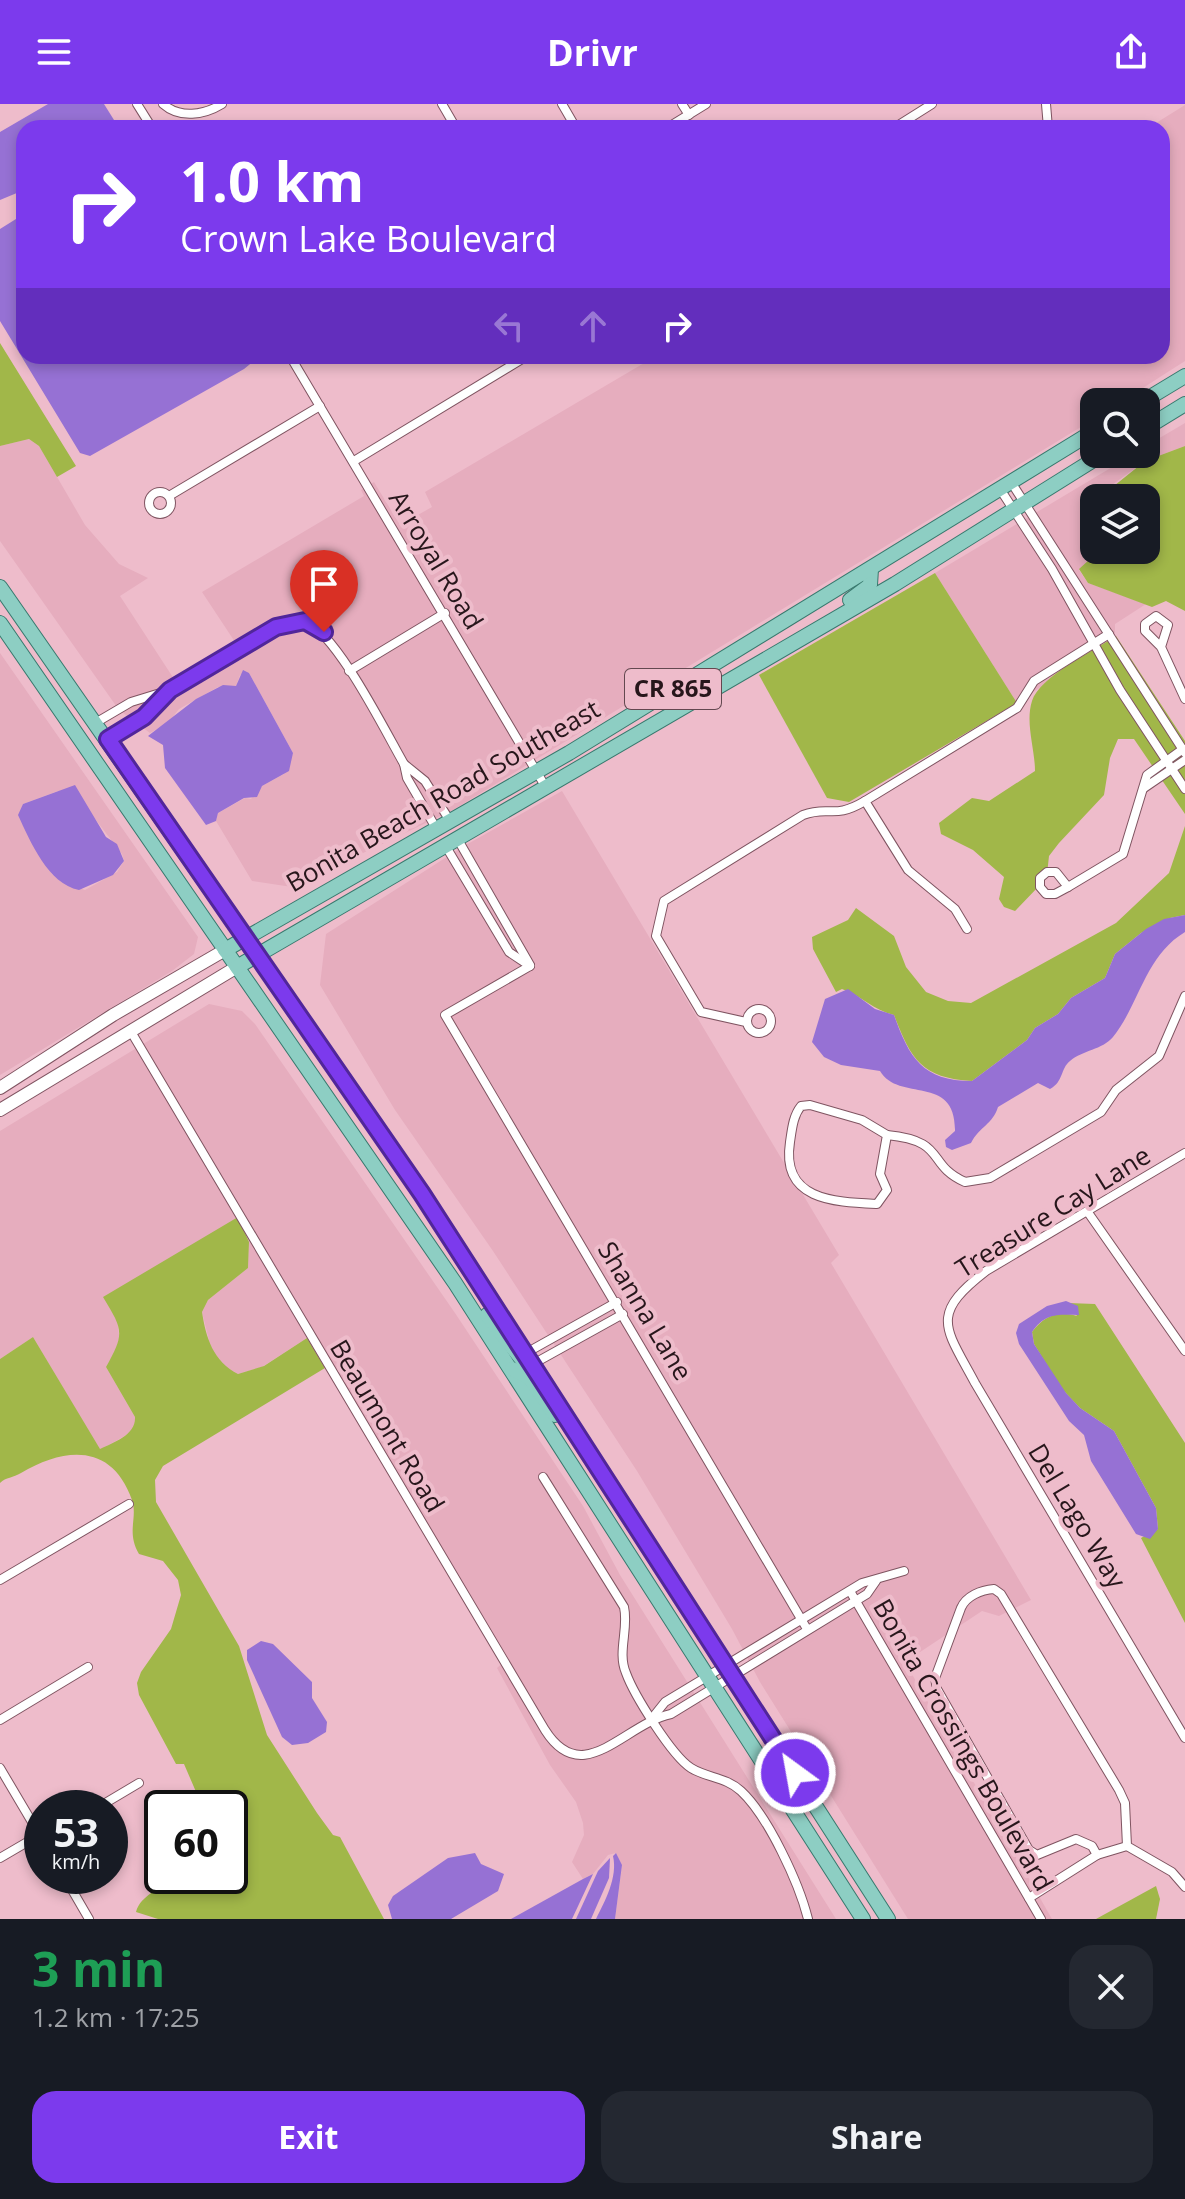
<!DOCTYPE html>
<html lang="en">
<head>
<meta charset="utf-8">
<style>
	body { margin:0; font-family:"Open Sans",sans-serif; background:#242831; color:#f1f3f6; height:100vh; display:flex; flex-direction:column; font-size:30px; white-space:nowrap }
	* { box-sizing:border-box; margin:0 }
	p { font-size:26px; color:#9ea1a6 }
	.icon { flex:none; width:44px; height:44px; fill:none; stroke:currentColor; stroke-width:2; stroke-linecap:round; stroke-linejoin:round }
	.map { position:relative; height:1815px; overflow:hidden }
	.panel { display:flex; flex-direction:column; background:#171b24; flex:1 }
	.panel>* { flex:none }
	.banner { position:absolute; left:16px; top:16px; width:1154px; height:244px; border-radius:24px; box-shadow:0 4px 12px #0003; background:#7c3aed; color:#fff; overflow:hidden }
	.tools { position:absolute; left:1080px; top:284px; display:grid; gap:16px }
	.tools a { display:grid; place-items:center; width:80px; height:80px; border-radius:16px; background:#171b24; box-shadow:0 4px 12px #0003; font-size:40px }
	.speed { position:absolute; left:24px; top:1686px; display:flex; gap:16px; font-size:40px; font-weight:700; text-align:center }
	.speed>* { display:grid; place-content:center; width:104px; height:104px; border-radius:50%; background:#171b24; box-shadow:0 4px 12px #0003; line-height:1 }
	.speed small { font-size:20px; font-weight:400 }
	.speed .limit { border:4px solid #111; border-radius:12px; background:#fff; color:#111 }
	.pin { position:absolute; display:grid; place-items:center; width:68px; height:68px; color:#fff; margin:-82px -34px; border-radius:50% 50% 50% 0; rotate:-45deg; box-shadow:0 0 8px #0007 }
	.pin .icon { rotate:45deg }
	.me { position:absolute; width:88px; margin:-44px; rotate:328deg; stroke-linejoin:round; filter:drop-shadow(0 0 6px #0008) }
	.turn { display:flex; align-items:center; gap:28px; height:168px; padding:0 32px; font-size:36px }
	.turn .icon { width:104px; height:104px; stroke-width:2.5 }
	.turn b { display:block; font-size:56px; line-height:68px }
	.lanes { display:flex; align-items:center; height:76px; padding:0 32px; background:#0003; justify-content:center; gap:40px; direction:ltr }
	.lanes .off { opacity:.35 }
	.round { display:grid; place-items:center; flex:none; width:84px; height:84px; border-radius:24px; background:#242831 }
	.head { display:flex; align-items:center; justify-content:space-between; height:136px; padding:0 32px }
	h1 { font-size:48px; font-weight:700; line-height:60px; color:#1e9e55 }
	.action { display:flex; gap:16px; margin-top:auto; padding:16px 32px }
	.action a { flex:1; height:92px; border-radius:24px; background:#7c3aed; color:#fff; font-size:32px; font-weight:700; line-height:92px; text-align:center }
	.action a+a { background:#242831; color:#f1f3f6 }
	header { display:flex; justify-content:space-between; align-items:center; height:104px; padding:0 32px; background:#7c3aed; color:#fff; font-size:36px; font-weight:700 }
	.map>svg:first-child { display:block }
	.built { fill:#e6adbe; fill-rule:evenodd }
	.green { fill:#a1b749 }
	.water { fill:#9671d4 }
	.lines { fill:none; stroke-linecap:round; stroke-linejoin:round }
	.street-casing { stroke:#7f5461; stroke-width:10 }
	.secondary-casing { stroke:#7f5461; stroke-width:14 }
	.primary-casing { stroke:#38796e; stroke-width:16 }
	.street { stroke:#fff; stroke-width:8 }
	.secondary { stroke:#fff; stroke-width:12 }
	.primary { stroke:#8dcec3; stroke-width:14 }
	.route-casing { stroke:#51269a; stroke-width:20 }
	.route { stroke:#7c3aed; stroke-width:14 }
	.labels { text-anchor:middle; stroke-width:8; stroke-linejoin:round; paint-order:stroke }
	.shield { fill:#eebccb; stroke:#634850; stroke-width:2 }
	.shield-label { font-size:24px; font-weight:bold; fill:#27161b }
	.street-label { font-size:26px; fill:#27161b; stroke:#eebccb }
</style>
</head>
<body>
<header><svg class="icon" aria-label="menu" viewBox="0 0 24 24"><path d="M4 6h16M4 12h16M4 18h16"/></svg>Drivr<svg class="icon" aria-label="share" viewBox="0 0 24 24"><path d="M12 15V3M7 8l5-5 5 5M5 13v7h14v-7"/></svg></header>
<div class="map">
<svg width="1185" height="1815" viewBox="0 0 1185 1815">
	<rect width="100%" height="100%" fill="#eebccb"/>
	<g class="built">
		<polygon points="1185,1 1185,257 1121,298 1094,298 1094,315 453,706 292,783 252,777 216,717 218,709 245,694 251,695 262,682 284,670 293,649 249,569 240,571 236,582 218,583 179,605 168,619 150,629 119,606 0,437 0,342 29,335 39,342 85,421 119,460 148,474 120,492 174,575 235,538 202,488 364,392 361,386 374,378 400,421 432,403 425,388 656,252 1162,252 1162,24 1148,24"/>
		<polygon points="1185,319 1185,342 1145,357 1094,394 1089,411 1094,422 1094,446 1100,446 1079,466 1088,479 1146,500 1115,520 1115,533 1017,599 935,469 1134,350 1146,350 1146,342"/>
		<path d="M 0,549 L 198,833 L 194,850 L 172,867 L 0,971 ZM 58,687 L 89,707 L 122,750 L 124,757 L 117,768 L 85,786 L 62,778 L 52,770 L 19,712 L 23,700 Z"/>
		<polygon points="562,687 839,1151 831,1159 1031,1496 999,1512 982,1507 905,1558 1052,1815 908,1815 760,1578 732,1525 637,1367 493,1147 395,1006 320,881 326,830 464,742"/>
		<polygon points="209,900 242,907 255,920 455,1209 583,1402 620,1471 836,1815 615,1815 622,1762 616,1749 608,1751 593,1770 583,1775 572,1758 584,1731 583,1719 576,1698 550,1661 497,1564 507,1555 346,1283 338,1286 307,1234 262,1263 238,1270 227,1264 211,1245 202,1208 208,1196 248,1164 249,1138 242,1120 114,1188 120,1240 106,1263 135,1313 135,1320 130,1329 100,1346 33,1233 0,1255 0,1027"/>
	</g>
	<g class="green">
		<polygon points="0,239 76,362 57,373 39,342 29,335 0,342"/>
		<polygon points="1185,342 1185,507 1166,497 1152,503 1088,479 1079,465 1100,446 1146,446 1146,394 1099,394 1145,357"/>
		<polygon points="935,469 1017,599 849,698 827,694 759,571"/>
		<path d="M 1116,532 L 1185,637 L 1185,710 L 1134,635 L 1118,635 L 1110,654 L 1104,691 L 1059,739 L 1049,752 L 1047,770 L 1039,782 L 1015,807 L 1004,803 L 999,795 L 1004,773 L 973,746 L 941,730 L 939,719 L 972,694 L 989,697 L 1035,667 C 1035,645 1025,619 1032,597 C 1039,573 1095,546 1116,532 Z"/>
		<path d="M 1185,722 L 1185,811 L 1170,814 L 1141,829 L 1115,850 L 1105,874 L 1071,894 L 1058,910 L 1035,924 L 1027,936 L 972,977 C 921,974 911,955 894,911 C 873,906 862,892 842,885 L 836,888 L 813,845 L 812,833 L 848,816 L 856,804 L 894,832 L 906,863 L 926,888 L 948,897 L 971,899 L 1116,819 L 1169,769 Z"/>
		<path d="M 238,1113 L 249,1138 L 248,1164 L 208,1196 L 202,1208 C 206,1234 213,1257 238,1270 L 264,1262 L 307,1234 L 325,1264 L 163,1362 L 155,1376 L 156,1398 L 239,1542 L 267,1631 L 317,1709 L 333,1731 L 340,1733 L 384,1815 L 158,1815 L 136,1808 C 141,1790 160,1788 168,1772 L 230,1772 L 230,1704 L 203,1704 L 184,1660 L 176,1660 L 139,1591 L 137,1579 L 141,1568 L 171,1525 L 181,1491 L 178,1476 L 163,1457 L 139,1450 C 126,1428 138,1414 132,1396 C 112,1339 65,1343 21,1369 C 13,1374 6,1373 0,1379 L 0,1255 L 33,1233 L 100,1345 C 114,1338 136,1331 135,1313 L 106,1263 C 125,1229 123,1226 103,1193 Z"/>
		<path d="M 1068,1199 L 1095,1200 L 1185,1339 L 1185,1519 L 1141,1434 L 1158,1425 L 1156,1404 L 1114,1327 L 1080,1304 L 1061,1284 L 1034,1240 L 1032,1228 C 1044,1212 1057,1206 1077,1212 Z"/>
		<polygon points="1156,1782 1160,1795 1156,1815 1096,1815"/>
	</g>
	<g class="water">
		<polygon points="48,0 104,0 119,24 24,24 24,86 0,96 0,28"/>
		<polygon points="24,110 24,252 260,252 244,265 90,352 80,349 0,217 0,125"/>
		<polygon points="243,566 249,569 293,649 289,667 262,682 257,693 244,694 218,709 216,717 206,721 165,664 163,641 148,632 196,595 223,581 236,582"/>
		<path d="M 75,681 L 106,733 L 117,740 L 124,757 L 113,771 L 79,786 C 48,780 30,737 18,711 L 23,700 Z"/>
		<path d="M 1185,811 L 1185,828 C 1145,852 1140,899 1113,933 C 1102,946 1083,946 1070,957 C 1060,965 1064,977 1050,985 L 1038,979 L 998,1003 C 993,1020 979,1023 971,1039 L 952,1046 L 946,1043 L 945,1036 L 955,1027 C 956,969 899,999 880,967 L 841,961 L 824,953 L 812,938 L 825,895 L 848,885 L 875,905 L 894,911 C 909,953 922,977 972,977 L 1027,936 L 1035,924 L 1058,910 L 1071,894 L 1105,874 L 1115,850 L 1146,825 L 1164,815 Z"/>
		<path d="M 1066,1197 L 1078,1202 L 1079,1211 C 1059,1211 1046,1208 1032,1228 L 1034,1240 L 1066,1289 L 1080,1304 L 1114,1327 L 1156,1404 L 1158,1425 L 1150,1435 L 1136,1430 L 1091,1357 L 1084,1331 L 1069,1317 L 1019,1240 L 1016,1229 L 1019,1220 L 1047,1202 Z"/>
		<polygon points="261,1537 273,1540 312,1578 312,1594 327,1618 326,1628 308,1639 292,1641 282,1633 247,1556 247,1546"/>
		<polygon points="475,1749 481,1760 504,1770 498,1787 451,1815 392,1815 388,1801 393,1792 448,1754"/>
		<path d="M 616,1749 L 622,1761 L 615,1815 L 596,1815 C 605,1797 618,1773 613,1752 Z"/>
		<polygon points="610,1754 609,1774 591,1815 576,1815 598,1767"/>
		<polygon points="593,1770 572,1815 511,1815 583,1775"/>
	</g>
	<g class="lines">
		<g class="street-casing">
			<g id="street">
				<polyline points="137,0 152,24"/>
				<path d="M 163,0 C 180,15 204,11 222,0"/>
				<polyline points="442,0 456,24"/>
				<polyline points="562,0 576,24"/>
				<polyline points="682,0 689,11"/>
				<polyline points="1046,0 1048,24"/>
				<polyline points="667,24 706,0"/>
				<polyline points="894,24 932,0"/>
				<polyline points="290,252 545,682"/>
				<polyline points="354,357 527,252"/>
				<polyline points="1011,378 1185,649"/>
				<polyline points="1000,385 1052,465 1120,586 1185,685"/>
				<circle cx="160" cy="399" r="11"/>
				<polyline points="169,392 320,302"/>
				<polyline points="1161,543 1168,521 1156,512 1145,520 1145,527 1161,543 1185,595"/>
				<polyline points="349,567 445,509"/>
				<path d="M 97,618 L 131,598 L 170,586 L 276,523 L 305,517 C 337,530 385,627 404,660 L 407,674 L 436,724"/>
				<polyline points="108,635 144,613 170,586"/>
				<polyline points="404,660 425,677 450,717"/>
				<polyline points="1144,684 1185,656"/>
				<polyline points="865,697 908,766 955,805 967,825"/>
				<polyline points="457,734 530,861"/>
				<polyline points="445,741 509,848 530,862"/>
				<polygon points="1047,768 1056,768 1068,783 1055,790 1046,790 1040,783 1040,774"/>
				<polyline points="1068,783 1123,750 1147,671 1183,645"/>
				<polyline points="530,862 445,911 807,1525"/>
				<circle cx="759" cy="917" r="12"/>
				<path d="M 746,918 L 701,908 L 656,832 L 664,797 L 803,711 C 830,701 833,716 865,697 L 1017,604 L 1034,577 L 1109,530"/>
				<path d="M 130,926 L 545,1626 C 583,1686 624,1620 671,1610 L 867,1490 L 876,1477"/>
				<path d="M 810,1001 L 862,1016 L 887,1031 L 880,1070 L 887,1086 L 877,1100 C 833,1098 781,1096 790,1038 C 792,1025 793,1012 801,1002 Z"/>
				<path d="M 887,1031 C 948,1037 925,1060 965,1078 L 990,1074 L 1101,1008 L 1116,986 L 1159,952 L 1185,892"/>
				<path d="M 1185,1049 L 986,1167 C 929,1211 945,1223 975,1279 L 1185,1634"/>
				<polyline points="1087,1107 1185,1247"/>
				<polyline points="526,1249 617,1198"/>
				<polyline points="533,1260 623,1210"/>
				<path d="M 543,1373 L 624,1503 C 629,1525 617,1548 626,1569 C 634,1591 672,1652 691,1664 C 707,1674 726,1673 741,1687 C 768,1712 799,1779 808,1815"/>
				<polyline points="0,1476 129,1400"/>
				<polyline points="850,1487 1041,1815"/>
				<polyline points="653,1613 665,1598 862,1479 904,1467"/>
				<polyline points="0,1616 88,1563"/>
				<polyline points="0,1664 42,1735"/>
				<polyline points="97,1704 139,1679"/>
				<polyline points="1097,1751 1127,1742"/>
				<polyline points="0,1754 41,1730"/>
				<polyline points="64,1772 89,1815"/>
				<path d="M 1029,1794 L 1097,1751 L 1092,1742 L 1076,1735 L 1037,1751 L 1029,1746 L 937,1585 L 935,1574 L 961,1504 C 966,1492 981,1486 994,1485 L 1001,1490 L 1119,1686 L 1125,1699 L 1127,1742 L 1172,1768 L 1185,1783"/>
			</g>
		</g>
		<g class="secondary-casing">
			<g id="secondary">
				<polyline points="0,984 113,911 225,846"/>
				<polyline points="0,1006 237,863"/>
			</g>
		</g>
		<g class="primary-casing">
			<g id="primary">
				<polyline points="1142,298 1185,272"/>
				<polyline points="1146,324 1185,300"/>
				<polyline points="0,483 422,1090 888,1815"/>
				<polyline points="850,496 870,481 871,465"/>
				<polyline points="0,519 455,1179 863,1815"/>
				<polyline points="225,846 569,649 1094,327"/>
				<polyline points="237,863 895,480 1103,350"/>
				<polyline points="487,1211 523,1257"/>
				<polyline points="512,1265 529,1273 555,1311"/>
			</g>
		</g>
		<use href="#street" class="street"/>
		<use href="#secondary" class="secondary"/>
		<use href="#primary" class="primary"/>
	</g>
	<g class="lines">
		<g class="route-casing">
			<polyline id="route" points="324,528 305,517 276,523 170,586 144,613 108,635 422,1090 795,1669"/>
		</g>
		<use href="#route" class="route"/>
	</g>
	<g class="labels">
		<rect class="shield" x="625" y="565" width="96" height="40" rx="6"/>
		<g class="shield-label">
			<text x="673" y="593">CR 865</text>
		</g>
		<g class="street-label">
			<text transform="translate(436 456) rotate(59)" y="9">Arroyal Road</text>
			<text transform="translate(443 692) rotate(-30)" y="9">Bonita Beach Road Southeast</text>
			<text transform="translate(1053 1108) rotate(-32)" y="9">Treasure Cay Lane</text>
			<text transform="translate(645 1207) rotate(59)" y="9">Shanna Lane</text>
			<text transform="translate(387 1322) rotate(59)" y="9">Beaumont Road</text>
			<text transform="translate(1077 1412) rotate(59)" y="9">Del Lago Way</text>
			<text transform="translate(963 1641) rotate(60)" y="9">Bonita Crossings Boulevard</text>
		</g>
	</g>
</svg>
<div class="tools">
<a><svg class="icon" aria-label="search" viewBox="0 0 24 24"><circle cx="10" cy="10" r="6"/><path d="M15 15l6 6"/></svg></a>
<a><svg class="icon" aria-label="layers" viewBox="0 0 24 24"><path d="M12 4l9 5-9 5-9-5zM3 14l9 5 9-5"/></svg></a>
</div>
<div class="speed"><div>53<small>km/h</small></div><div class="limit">60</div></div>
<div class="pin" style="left:324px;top:528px;background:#d93025"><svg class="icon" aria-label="arrive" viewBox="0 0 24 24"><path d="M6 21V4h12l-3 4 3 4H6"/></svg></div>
<svg class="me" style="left:795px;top:1669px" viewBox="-20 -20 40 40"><circle r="17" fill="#7c3aed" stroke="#fff" stroke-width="3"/><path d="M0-11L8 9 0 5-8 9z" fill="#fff"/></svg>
<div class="banner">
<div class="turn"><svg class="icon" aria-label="right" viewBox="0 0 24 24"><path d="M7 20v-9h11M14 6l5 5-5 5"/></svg><div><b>1.0 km</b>Crown Lake Boulevard</div></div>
<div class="lanes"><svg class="icon off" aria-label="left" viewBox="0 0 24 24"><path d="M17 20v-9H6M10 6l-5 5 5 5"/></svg><svg class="icon off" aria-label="ahead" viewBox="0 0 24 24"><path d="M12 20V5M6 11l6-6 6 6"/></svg><svg class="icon" aria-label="right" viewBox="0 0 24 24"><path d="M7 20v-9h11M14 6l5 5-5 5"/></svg></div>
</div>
</div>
<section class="panel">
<div class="head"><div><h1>3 min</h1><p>1.2 km · 17:25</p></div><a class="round"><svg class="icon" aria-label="close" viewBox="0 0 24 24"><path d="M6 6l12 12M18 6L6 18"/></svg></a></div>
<div class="action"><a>Exit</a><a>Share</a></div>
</section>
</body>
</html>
